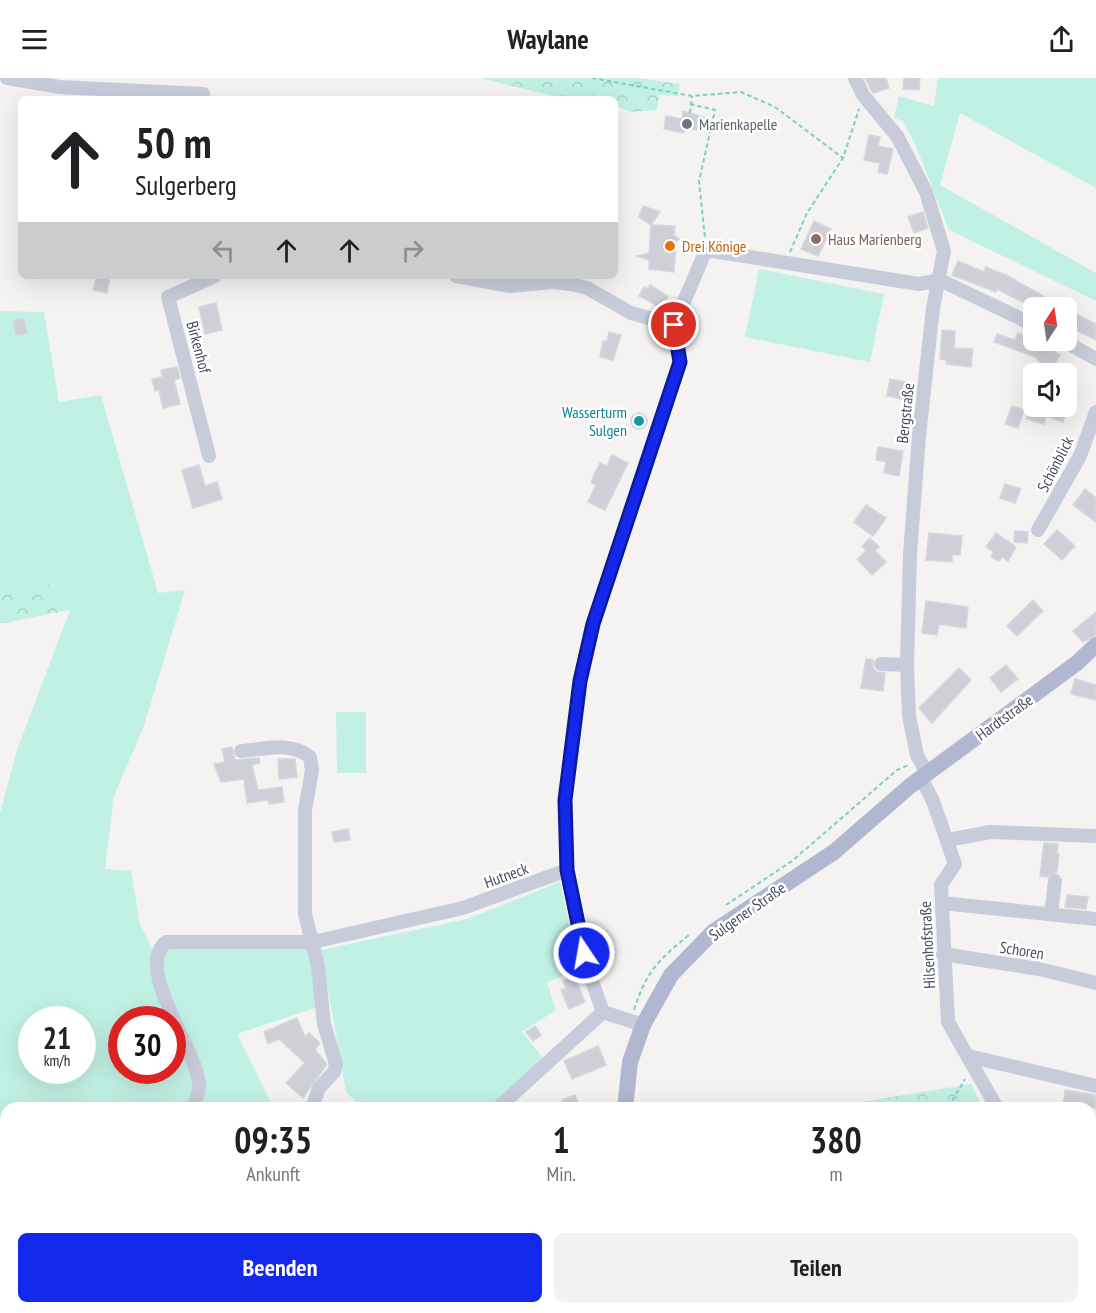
<!DOCTYPE html>
<html lang="de">
<head>
<meta charset="utf-8">
<style>
	body { margin:0; font-family:"PT Sans Narrow",sans-serif; background:#f2f2f2; color:#202124; height:100vh; display:flex; flex-direction:column; font-size:22px; white-space:nowrap }
	* { box-sizing:border-box; margin:0 }
	p { font-size:20px; color:#757577 }
	.icon { flex:none; width:33px; height:33px; fill:none; stroke:currentColor; stroke-width:2; stroke-linecap:round; stroke-linejoin:round }
	.map { position:relative; flex:1; overflow:hidden }
	.drawer { position:absolute; left:0px; top:1024px; width:1096px; height:212px; display:flex; flex-direction:column; background:#fff; border-radius:18px 18px 0 0; box-shadow:0 6px 24px #0002 }
	.drawer>* { flex:none }
	.hud { position:absolute; left:18px; top:18px; width:600px; height:183px; border-radius:9px; box-shadow:0 6px 24px #0002; background:#fff; color:#202124; overflow:hidden }
	.needle { width:39px; rotate:12deg }
	.fabs { position:absolute; left:1023px; top:219px; display:grid; gap:12px }
	.fabs a { display:grid; place-items:center; width:54px; height:54px; border-radius:9px; background:#fff; box-shadow:0 6px 24px #0002; font-size:30px }
	.speed { position:absolute; left:18px; top:928px; display:flex; gap:12px; font-size:30px; font-weight:700; text-align:center }
	.speed>* { display:grid; place-content:center; width:78px; height:78px; border-radius:50%; background:#fff; box-shadow:0 6px 24px #0002; line-height:1 }
	.speed small { font-size:15px; font-weight:400 }
	.speed .limit { border:9px solid #d22; background:#fff; color:#111 }
	.pin { position:absolute; display:grid; place-items:center; width:51px; height:51px; color:#fff; margin:-26px; border:3px solid #fff; border-radius:50%; box-shadow:0 2px 6px #0007 }
	.me { position:absolute; width:66px; margin:-33px; rotate:348deg; stroke-linejoin:round; filter:drop-shadow(0 0 4px #0008) }
	.turn { display:flex; align-items:center; gap:21px; height:126px; padding:0 18px; font-size:27px }
	.turn .icon { width:78px; height:78px; stroke-width:2.5 }
	.turn b { display:block; font-size:42px; line-height:51px }
	.lanes { display:flex; align-items:center; height:57px; padding:0 18px; background:#0003; justify-content:center; gap:30px; direction:ltr }
	.lanes .off { opacity:.35 }
	.eta { display:flex; justify-content:space-evenly; align-items:center; height:102px; text-align:center }
	.eta b { font-size:36px; font-weight:700; line-height:42px }
	.primary-button { display:flex; gap:12px; margin-top:auto; padding:12px 18px }
	.primary-button a { flex:1; height:69px; border-radius:9px; background:#1428ec; color:#fff; font-size:24px; font-weight:700; line-height:69px; text-align:center }
	.primary-button a+a { background:#f2f2f2; color:#202124 }
	header { display:flex; justify-content:space-between; align-items:center; height:78px; padding:0 18px; background:#fff; font-size:27px; font-weight:700 }
	.map>svg:first-child { display:block }
	.green { fill:#c1f1e4; fill-rule:evenodd }
	.forest { fill:url(#forest-crowns) }
	.building { fill:#cfd0d7; stroke:#d6d6dd; stroke-width:1.5 }
	.lines { fill:none; stroke-linecap:round; stroke-linejoin:round }
	.path { stroke:#77d1c4; stroke-width:2; stroke-dasharray:4.5 3; stroke-linecap:butt }
	.minor { stroke:#c8ccda; stroke-width:14 }
	.major { stroke:#b1b6d1; stroke-width:16 }
	.route-casing { stroke:#0d1a99; stroke-width:15 }
	.route { stroke:#1428ec; stroke-width:10 }
	.worship-dot { fill:#6b7280; stroke:#fff; stroke-width:2 }
	.education-dot { fill:#8d6e63; stroke:#fff; stroke-width:2 }
	.food-dot { fill:#e8710a; stroke:#fff; stroke-width:2 }
	.culture-dot { fill:#0f9aa8; stroke:#fff; stroke-width:2 }
	.labels { text-anchor:middle; stroke-width:5; stroke-linejoin:round; paint-order:stroke }
	.worship-label { font-size:16px; fill:#5b616d; stroke:#fff; text-anchor:start }
	.education-label { font-size:16px; fill:#785e54; stroke:#fff; text-anchor:start }
	.food-label { font-size:16px; fill:#c56008; stroke:#fff; text-anchor:start }
	.street-label { font-size:16px; fill:#494d60; stroke:#fff }
	.culture-label { font-size:16px; fill:#0d838f; stroke:#fff; text-anchor:end }
</style>
</head>
<body>
<header><svg class="icon" aria-label="menu" viewBox="0 0 24 24"><path d="M4 6h16M4 12h16M4 18h16"/></svg>Waylane<svg class="icon" aria-label="share" viewBox="0 0 24 24"><path d="M12 15V3M7 8l5-5 5 5M5 13v7h14v-7"/></svg></header>
<div class="map">
<svg width="1096" height="1235" viewBox="0 0 1096 1235">
	<defs>
		<pattern id="forest-crowns" width="20" height="18" patternUnits="userSpaceOnUse" patternTransform="scale(1.5)"><rect width="20" height="18" fill="#c1f1e4"/><path d="M2 6a3 3 0 1 1 6 0M12 15a3 3 0 1 1 6 0" fill="none" stroke="#a7d0c6"/></pattern>
	</defs>
	<rect width="100%" height="100%" fill="#f4f3f2"/>
	<g class="green">
		<polygon points="938,0 1096,0 1096,110 960,35 940,107 1096,195 1096,223 949,152 915,66 903,43 894,40 899,18 934,28"/>
		<polygon points="759,191 884,216 870,284 745,259"/>
		<path d="M 0,233 L 44,234 L 59,324 L 101,317 L 158,515 L 185,512 L 144,648 L 114,718 L 105,791 L 131,793 L 140,846 L 153,873 L 160,929 L 167,942 L 122,942 L 122,993 L 172,993 L 173,952 L 195,1002 L 191,1030 L 6,1030 L 6,1068 L 0,1062 L 0,735 L 17,672 L 70,532 L 64,533 L 62,514 L 51,506 L 0,515 ZM 32,942 L 82,942 L 82,993 L 32,993 Z"/>
		<polygon points="336,634 366,634 366,695 337,695"/>
		<polygon points="560,804 579,892 547,904 556,932 522,954 544,981 489,1030 362,1030 346,1014 321,872 467,841"/>
		<polygon points="167,866 311,867 318,929 237,956 274,1030 198,1030 203,1010 171,925 160,879"/>
		<polygon points="1091,1080 1096,1082 1096,1235 1090,1235 1089,1230"/>
		<polygon points="0,1119 6,1124 6,1230 137,1230 137,1235 7,1235 0,1216"/>
		<polygon points="143,1230 226,1230 219,1235 144,1235"/>
	</g>
	<g class="forest">
		<polygon points="479,0 638,0 680,6 678,18 659,17 657,32 631,34 615,27 615,21 565,21"/>
		<polygon points="51,506 62,514 64,533 0,546 0,515"/>
		<polygon points="971,1006 983,1030 833,1030 842,1027"/>
		<polygon points="0,1062 6,1068 6,1124 0,1119"/>
		<polygon points="611,1230 1061,1230 1063,1235 611,1235"/>
	</g>
	<g class="building">
		<polygon points="865,0 886,0 889,10 873,15"/>
		<polygon points="904,0 920,0 919,12 903,11"/>
		<polygon points="683,33 710,41 708,54 685,50 684,55 664,51 666,38 682,41"/>
		<polygon points="869,57 880,59 878,68 893,71 887,96 878,94 880,85 864,82"/>
		<polygon points="643,128 660,134 651,147 639,139"/>
		<polygon points="923,134 928,150 914,155 908,139"/>
		<polygon points="814,143 831,151 818,178 801,171"/>
		<polygon points="651,147 675,148 674,157 679,161 676,164 674,194 649,191 649,182 637,178 649,175"/>
		<polygon points="958,183 984,194 986,189 1008,198 1064,230 1034,230 997,211 996,214 952,197"/>
		<polygon points="97,198 110,199 107,215 93,212"/>
		<polygon points="650,207 668,218 666,222 670,224 665,232 639,218 644,209 648,211"/>
		<polygon points="216,225 222,252 205,256 199,229"/>
		<polygon points="1066,231 1096,246 1096,262 1066,247"/>
		<polygon points="24,240 27,255 16,257 13,242"/>
		<polygon points="942,252 955,253 954,270 973,271 971,289 947,286 946,282 940,281"/>
		<polygon points="609,254 621,257 613,282 600,279 603,263 607,263"/>
		<polygon points="1018,255 1034,260 1060,277 1052,291 1037,282 1038,280 994,264 997,256 1015,262"/>
		<polygon points="177,289 180,300 174,302 180,326 163,330 159,312 155,313 152,301 162,299 161,292"/>
		<polygon points="890,301 910,305 907,322 887,318"/>
		<polygon points="1012,328 1024,332 1018,350 1005,346"/>
		<polygon points="1041,328 1069,328 1063,344 1046,338 1044,346 1026,341 1030,330 1040,333"/>
		<circle cx="639" cy="343" r="8"/>
		<polygon points="878,369 903,373 899,398 884,395 886,384 876,382"/>
		<polygon points="612,377 628,385 605,432 588,424 596,407 591,404 600,385 607,388"/>
		<polygon points="199,387 205,408 217,404 222,421 193,430 182,392"/>
		<polygon points="1005,406 1021,411 1015,425 1000,420"/>
		<polygon points="1085,411 1096,420 1096,444 1073,427"/>
		<polygon points="866,427 886,440 873,458 854,444"/>
		<polygon points="1057,452 1075,468 1062,482 1044,466"/>
		<polygon points="1015,453 1028,454 1027,465 1014,464"/>
		<polygon points="929,455 962,458 960,477 952,476 952,484 926,482"/>
		<polygon points="996,455 1016,469 1008,483 1002,479 999,483 991,479 994,474 986,469"/>
		<polygon points="870,460 879,469 875,473 886,484 872,497 857,481 866,473 862,468"/>
		<polygon points="1033,522 1043,533 1017,558 1007,548"/>
		<polygon points="926,523 968,529 966,550 939,546 937,557 922,555"/>
		<polygon points="1096,534 1096,557 1083,564 1073,553"/>
		<polygon points="866,581 873,582 873,590 877,594 885,595 883,613 861,610"/>
		<polygon points="1006,587 1018,601 1001,614 990,600"/>
		<polygon points="959,590 971,602 932,645 919,630"/>
		<polygon points="1075,601 1096,607 1096,622 1071,616"/>
		<polygon points="232,669 235,682 259,680 260,685 252,687 258,712 282,709 284,724 269,726 268,722 247,725 244,701 221,704 214,686 225,684 222,671"/>
		<polygon points="278,681 295,681 297,699 279,701"/>
		<polygon points="348,751 350,762 334,764 332,754"/>
		<polygon points="1044,765 1058,766 1057,776 1059,776 1057,794 1047,799 1040,798"/>
		<polygon points="1067,817 1088,819 1086,831 1065,829"/>
		<polygon points="575,899 585,924 569,931 561,912 566,910 563,903"/>
		<polygon points="297,940 305,959 309,955 320,965 315,972 327,986 303,1020 286,1005 305,985 279,961 268,966 264,954"/>
		<polygon points="535,948 541,957 533,963 526,954"/>
		<polygon points="598,968 606,987 572,1001 564,983"/>
		<polygon points="1065,1012 1096,1017 1096,1030 1063,1030"/>
		<polygon points="575,1017 581,1030 566,1030 562,1022"/>
	</g>
	<g class="lines">
		<g class="path">
			<polyline points="592,0 692,18 741,14 775,29 843,80"/>
			<polyline points="690,26 715,32 699,103 705,160"/>
			<polyline points="690,35 692,18"/>
			<polyline points="790,174 807,135 843,80 859,31"/>
			<polyline points="726,827 792,783 897,692 909,687"/>
			<path d="M 634,932 C 646,894 658,882 689,857"/>
			<polyline points="952,1030 952,1023 965,1001"/>
			<polyline points="0,1077 6,1084"/>
			<polyline points="670,1230 673,1235"/>
			<polyline points="587,1235 588,1230"/>
			<polyline points="956,1235 957,1230"/>
		</g>
		<g class="minor">
			<polyline points="7,0 60,9 203,16 204,21"/>
			<polyline points="855,0 863,17 897,58 926,114 944,173 933,230 919,358 910,476 907,587 909,638 917,677 927,695"/>
			<polyline points="456,198 510,208 553,204 571,206 587,210 631,235 674,247"/>
			<polyline points="940,202 1034,247"/>
			<polyline points="674,247 706,172 919,206 940,202"/>
			<polyline points="1062,262 1096,281"/>
			<polyline points="209,378 168,219 215,198"/>
			<polyline points="1038,452 1080,378 1096,334"/>
			<polyline points="881,586 907,587"/>
			<path d="M 241,673 C 265,671 291,663 310,679 L 312,692 L 305,732 L 305,836 L 318,888 L 324,946 L 336,986 L 334,994 L 319,1010 L 314,1024 L 317,1030"/>
			<polyline points="921,700 933,723 955,786 941,807 948,944 997,1030"/>
			<polyline points="948,762 990,754 1096,758"/>
			<polyline points="942,825 1096,841"/>
			<polyline points="1051,836 1055,803"/>
			<polyline points="943,876 1039,891 1096,905"/>
			<polyline points="643,947 603,934 589,895 567,792 565,722 580,603 593,546 680,284 674,247"/>
			<polyline points="968,978 1096,1008"/>
			<path d="M 193,1030 C 195,1024 199,1015 199,1008 C 200,976 133,891 166,864 L 313,864 L 463,830 L 567,792"/>
			<polyline points="498,1030 603,934"/>
			<polyline points="140,1230 140,1235"/>
			<polyline points="1072,1230 1073,1235"/>
		</g>
		<g class="major">
			<polyline points="625,1030 630,984 643,947 671,897 713,854 834,774 910,708 1077,585 1096,567"/>
			<polyline points="603,1235 604,1230"/>
		</g>
	</g>
	<g class="lines">
		<g class="route-casing">
			<polyline id="route" points="584,875 567,792 565,722 580,603 593,546 680,284 674,247"/>
		</g>
		<use href="#route" class="route"/>
	</g>
	<circle class="worship-dot" cx="687" cy="46" r="6"/>
	<circle class="education-dot" cx="816" cy="161" r="6"/>
	<circle class="food-dot" cx="670" cy="168" r="6"/>
	<circle class="culture-dot" cx="639" cy="343" r="6"/>
	<g class="labels">
		<g class="worship-label">
			<text x="699" y="52">Marienkapelle</text>
		</g>
		<g class="education-label">
			<text x="828" y="167">Haus Marienberg</text>
		</g>
		<g class="food-label">
			<text x="682" y="174">Drei Könige</text>
		</g>
		<g class="street-label">
			<text transform="translate(199 269) rotate(75)" y="6">Birkenhof</text>
			<text transform="translate(905 335) rotate(-84)" y="6">Bergstraße</text>
			<text transform="translate(1055 386) rotate(-63)" y="6">Schönblick</text>
			<text transform="translate(1004 639) rotate(-36)" y="6">Hardtstraße</text>
			<text transform="translate(506 797) rotate(-20)" y="6">Hutneck</text>
			<text transform="translate(747 833) rotate(-35)" y="6">Sulgener Straße</text>
			<text transform="translate(927 867) rotate(-93)" y="6">Hilsenhofstraße</text>
			<text transform="translate(1022 872) rotate(9)" y="6">Schoren</text>
		</g>
		<g class="culture-label">
			<text x="627" y="340">Wasserturm<tspan x="627" dy="18">Sulgen</tspan></text>
		</g>
	</g>
</svg>
<div class="fabs">
<a><svg class="needle" viewBox="-14 -14 28 28"><path d="M0-13l5 13h-10z" fill="#e53935"/><path d="M0 13l5-13h-10z" fill="#757577"/></svg></a>
<a><svg class="icon" aria-label="sound" viewBox="0 0 24 24"><path d="M4 9h4l5-4v14l-5-4H4zM17 9q2 3 0 6"/></svg></a>
</div>
<div class="speed"><div>21<small>km/h</small></div><div class="limit">30</div></div>
<div class="pin" style="left:674px;top:247px;background:#d93025"><svg class="icon" aria-label="arrive" viewBox="0 0 24 24"><path d="M6 21V4h12l-3 4 3 4H6"/></svg></div>
<svg class="me" style="left:584px;top:875px" viewBox="-20 -20 40 40"><circle r="17" fill="#1428ec" stroke="#fff" stroke-width="3"/><path d="M0-11L8 9 0 5-8 9z" fill="#fff"/></svg>
<div class="hud">
<div class="turn"><svg class="icon" aria-label="ahead" viewBox="0 0 24 24"><path d="M12 20V5M6 11l6-6 6 6"/></svg><div><b>50 m</b>Sulgerberg</div></div>
<div class="lanes"><svg class="icon off" aria-label="left" viewBox="0 0 24 24"><path d="M17 20v-9H6M10 6l-5 5 5 5"/></svg><svg class="icon" aria-label="ahead" viewBox="0 0 24 24"><path d="M12 20V5M6 11l6-6 6 6"/></svg><svg class="icon" aria-label="ahead" viewBox="0 0 24 24"><path d="M12 20V5M6 11l6-6 6 6"/></svg><svg class="icon off" aria-label="right" viewBox="0 0 24 24"><path d="M7 20v-9h11M14 6l5 5-5 5"/></svg></div>
</div>
<section class="drawer">
<div class="eta">
<div><b>09:35</b><p>Ankunft</p></div>
<div><b>1</b><p>Min.</p></div>
<div><b>380</b><p>m</p></div>
</div>
<div class="primary-button"><a>Beenden</a><a>Teilen</a></div>
</section>
</div>
</body>
</html>
